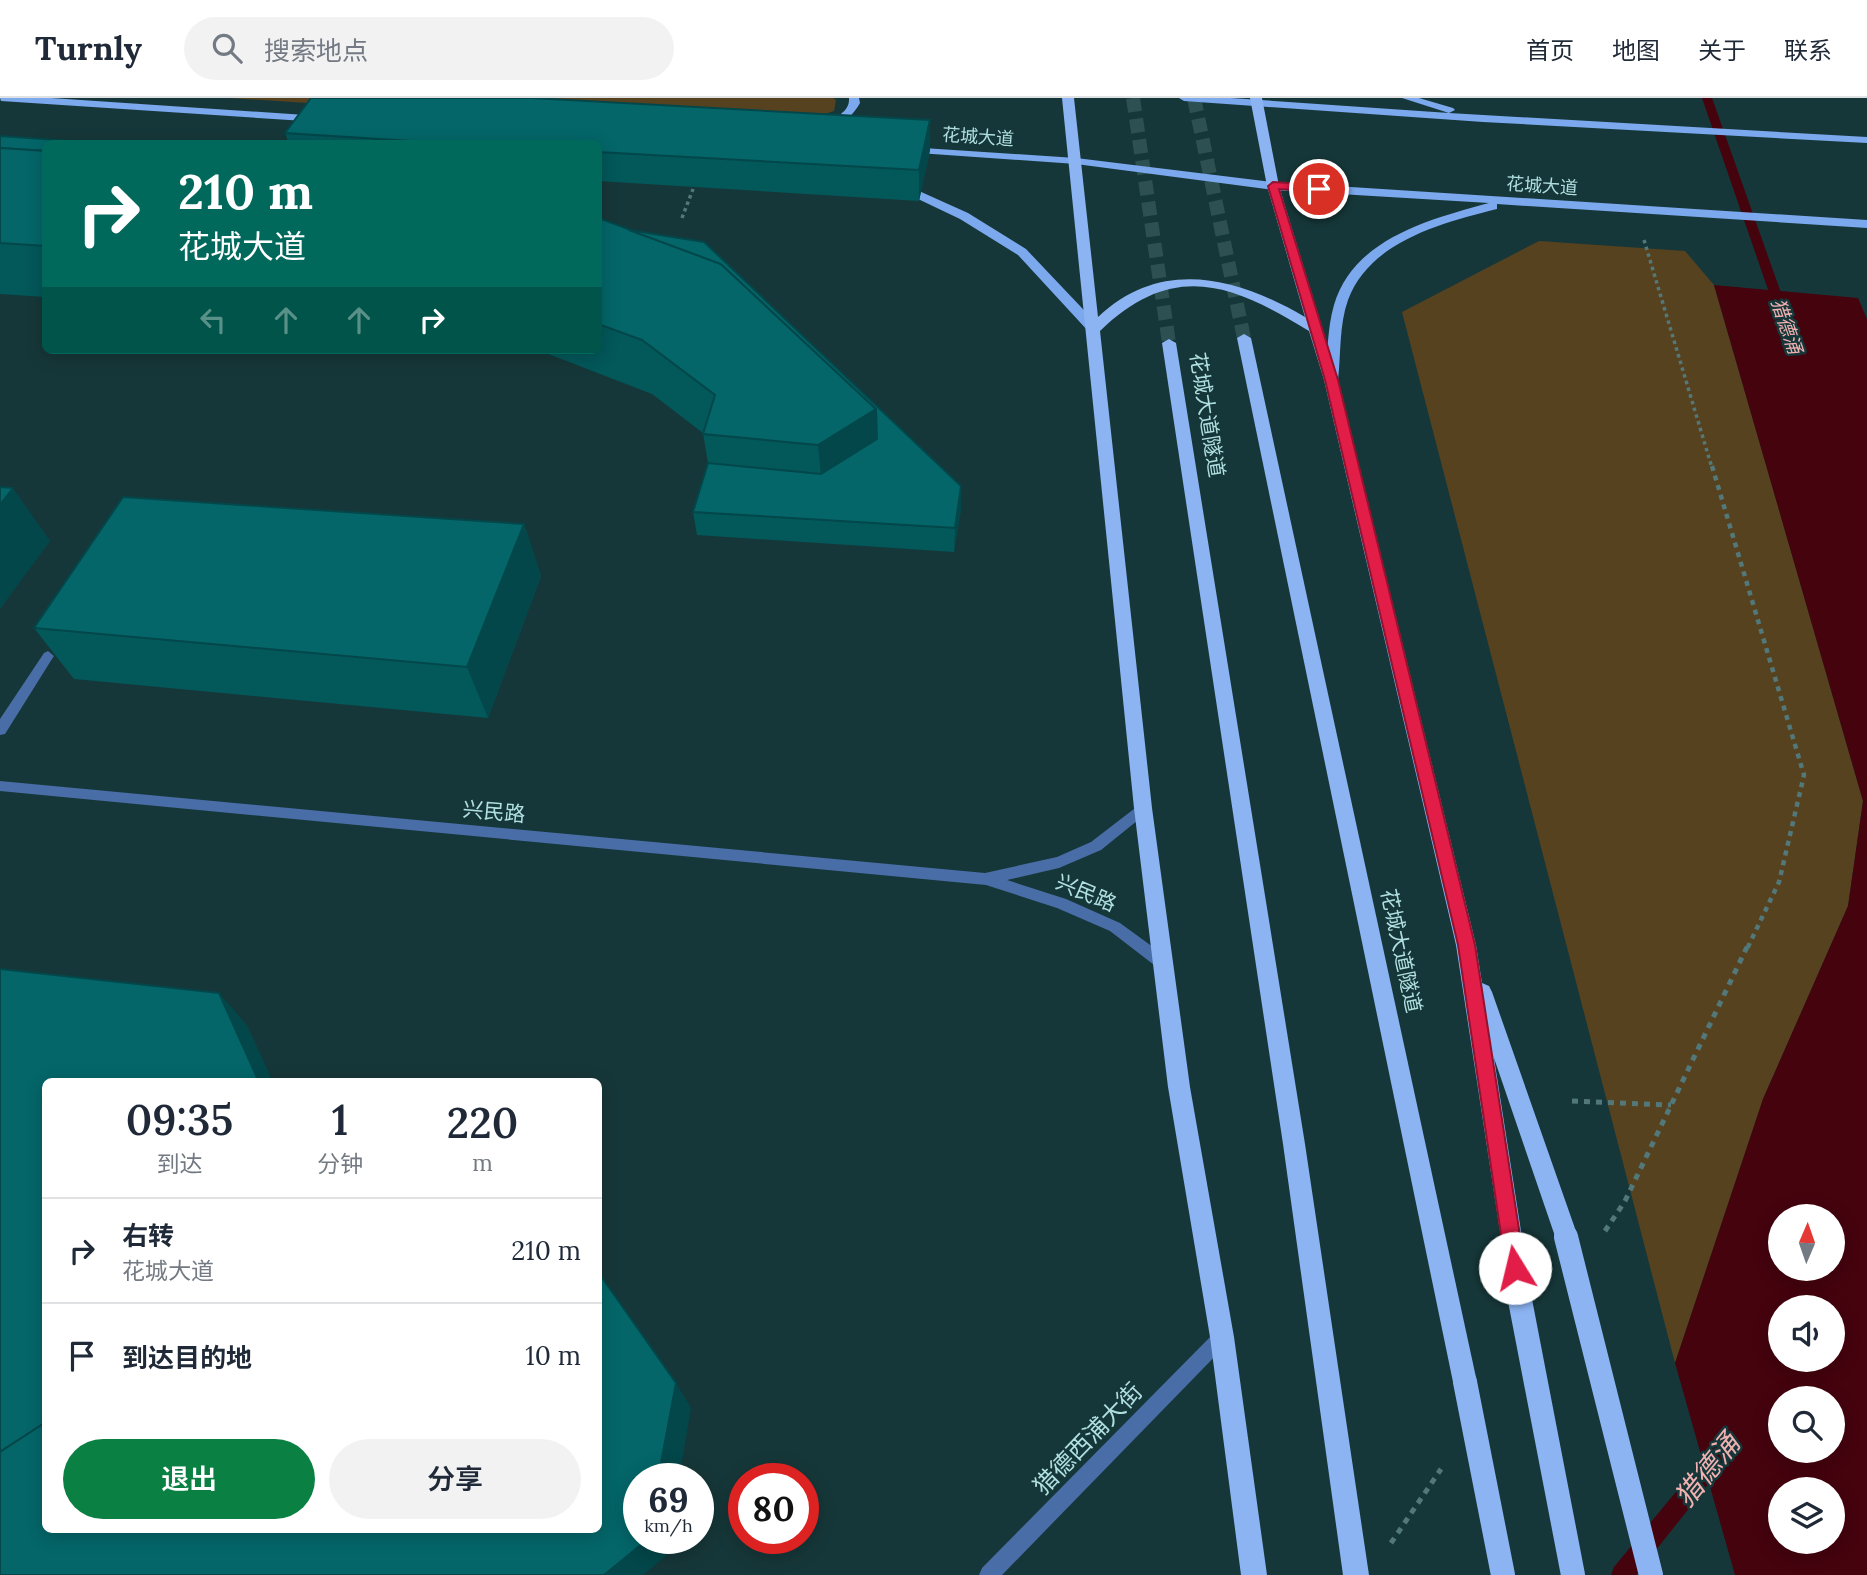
<!DOCTYPE html>
<html lang="zh">
<head>
<meta charset="utf-8">
<style>
	body { margin:0; font-family:Lora,"Noto Sans SC",serif; background:#f2f2f3; color:#1f2937; height:100vh; display:flex; flex-direction:column; font-size:26px; white-space:nowrap }
	* { box-sizing:border-box; margin:0 }
	p { font-size:23px; color:#747a83 }
	.icon { flex:none; width:38px; height:38px; fill:none; stroke:currentColor; stroke-width:2; stroke-linecap:round; stroke-linejoin:round }
	.map { position:relative; flex:1; overflow:hidden }
	.drawer { position:absolute; left:42px; top:980px; width:560px; height:455px; display:flex; flex-direction:column; background:#fff; border-radius:10px; box-shadow:0 4px 18px #0003 }
	.drawer>* { flex:none }
	.top-card { position:absolute; left:42px; top:42px; width:560px; height:214px; border-radius:10px; box-shadow:0 4px 18px #0003; background:#00695c; color:#fff; overflow:hidden }
	.needle { width:46px; rotate:2deg }
	.controls { position:absolute; left:1768px; top:1106px; display:grid; gap:14px }
	.controls a { display:grid; place-items:center; width:77px; height:77px; border-radius:50%; background:#fff; box-shadow:0 4px 18px #0003; font-size:35px }
	.speed { position:absolute; left:623px; top:1365px; display:flex; gap:14px; font-size:35px; font-weight:700; text-align:center }
	.speed>* { display:grid; place-content:center; width:91px; height:91px; border-radius:50%; background:#fff; box-shadow:0 4px 18px #0003; line-height:1 }
	.speed small { font-size:18px; font-weight:400 }
	.speed .limit { border:10px solid #d22; background:#fff; color:#111 }
	.pin { position:absolute; display:grid; place-items:center; width:60px; height:60px; color:#fff; margin:-30px; border:4px solid #fff; border-radius:50%; box-shadow:0 2px 7px #0007 }
	.me { position:absolute; width:77px; margin:-38px; rotate:351deg; stroke-linejoin:round; filter:drop-shadow(0 0 5px #0008) }
	.turn { display:flex; align-items:center; gap:24px; height:147px; padding:0 21px; font-size:32px }
	.turn .icon { width:91px; height:91px; stroke-width:2.5 }
	.turn b { display:block; font-size:49px; line-height:60px }
	.lanes { display:flex; align-items:center; height:66px; padding:0 21px; background:#0003; justify-content:center; gap:35px; direction:ltr }
	.lanes .off { opacity:.35 }
	.eta { display:flex; justify-content:space-evenly; align-items:center; height:119px; text-align:center }
	.eta b { font-size:42px; font-weight:600; line-height:49px }
	.button { display:flex; gap:14px; margin-top:auto; padding:14px 21px }
	.button a { flex:1; height:80px; border-radius:42px; background:#0b8043; color:#fff; font-size:28px; font-weight:600; line-height:80px; text-align:center }
	.button a+a { background:#f2f2f3; color:#1f2937 }
	ul { padding:0; list-style:none }
	li { display:flex; align-items:center; gap:21px; height:105px; padding:0 21px; border-top:2px solid #e0e1e3 }
	li div { flex:1 }
	li b { display:block; font-size:26px }
	li em { font-style:normal }
	header { display:flex; align-items:center; gap:42px; box-sizing:border-box; height:98px; padding:0 35px; background:#fff; border-bottom:2px solid #e0e1e3 }
	header strong { font-size:33px }
	nav { display:flex; gap:38px; margin-inline-start:auto; font-size:24px }
	.search { width:490px; height:63px; background:#f2f2f3; display:flex; align-items:center; gap:18px; box-sizing:border-box; padding:0 24px; border-radius:38px; color:#747a83; font-size:26px }
	.map>svg:first-child { display:block }
	.green { fill:#57421f }
	.water { fill:#45030e; fill-rule:evenodd }
	.lines { fill:none; stroke-linecap:round; stroke-linejoin:round }
	.stream { fill:#45030e; fill-rule:evenodd }
	.trunk-tunnel { stroke:#2d5052; stroke-width:14; stroke-dasharray:14 7; stroke-linecap:butt }
	.path-far2 { stroke:#52787a; stroke-width:3.5; stroke-dasharray:3.5 3.5; stroke-linecap:butt }
	.path-far1 { stroke:#52787a; stroke-width:4.5; stroke-dasharray:5 5; stroke-linecap:butt }
	.path { stroke:#52787a; stroke-width:5; stroke-dasharray:6 6; stroke-linecap:butt }
	.service { fill:#496da6; fill-rule:evenodd }
	.tertiary { fill:#496da6; fill-rule:evenodd }
	.primary { fill:#7ca9ee; fill-rule:evenodd }
	.trunk { fill:#8cb4f3; fill-rule:evenodd }
	.trunk-bridge { stroke:#8cb4f3; stroke-width:24 }
	.wall { fill:#03585a }
	.shaded-wall { fill:#03474a }
	.building { fill:#046669; stroke:#03474a; stroke-width:2 }
	.route { fill:#e11d48; stroke:#92132f; stroke-width:2 }
	.labels { text-anchor:middle; stroke-width:5; stroke-linejoin:round; paint-order:stroke }
	.far-street-label { font-size:18px; fill:#b0dfe0; stroke:#163739 }
	.far-water-label { font-size:19px; font-style:italic; fill:#f1b1b1; stroke:#163739 }
	.street-label { font-size:21px; fill:#b0dfe0; stroke:#163739 }
	.near-street-label { font-size:24px; fill:#b0dfe0; stroke:#163739 }
	.near-water-label { font-size:28px; font-style:italic; fill:#f1b1b1; stroke:#163739 }
</style>
</head>
<body>
<header>
<strong>Turnly</strong>
<div class="search"><svg class="icon" aria-label="search" viewBox="0 0 24 24"><circle cx="10" cy="10" r="6"/><path d="M15 15l6 6"/></svg>搜索地点</div>
<nav><a>首页</a><a>地图</a><a>关于</a><a>联系</a></nav>
</header>
<div class="map">
<svg width="1867" height="1477" viewBox="0 0 1867 1477">
	<rect width="100%" height="100%" fill="#163739"/>
	<g class="green">
		<polygon points="229,0 833,0 836,2 834,13 806,22 570,22"/>
		<polygon points="1539,143 1685,153 1714,187 1863,703 1848,808 1763,1001 1675,1265 1402,214"/>
	</g>
	<path class="water" d="M 1714,187 L 1858,200 L 1867,221 L 1867,1477 L 1735,1477 L 1675,1265 L 1763,1001 L 1848,808 L 1863,703 ZM 1780,1118 L 1832,1118 L 1832,1171 L 1780,1171 ZM 1780,1209 L 1832,1209 L 1832,1262 L 1780,1262 ZM 1780,1300 L 1832,1300 L 1832,1353 L 1780,1353 ZM 1832,1391 L 1832,1444 L 1780,1444 L 1780,1391 Z"/>
	<g class="lines">
		<g class="stream">
			<polygon points="1702,0 1712,0 1787,212 1785,214 1775,212"/>
			<polygon points="1719,1347 1726,1350 1729,1357 1726,1364 1636,1477 1611,1477 1614,1469 1712,1350"/>
		</g>
		<g class="trunk-tunnel">
			<polyline points="1133,0 1169,245"/>
			<polyline points="1194,0 1244,240"/>
		</g>
		<g class="path-far2">
			<polyline points="682,120 693,91"/>
			<polyline points="1644,142 1712,370"/>
		</g>
		<polyline class="path-far1" points="1712,368 1804,677 1779,784 1747,851"/>
		<g class="path">
			<polyline points="1572,1003 1671,1007"/>
			<polyline points="1605,1133 1625,1103 1747,849"/>
			<polyline points="1391,1445 1441,1371"/>
		</g>
		<polygon class="service" points="48,553 54,558 52,561 5,636 0,637 0,621 44,555"/>
		<g class="tertiary">
			<polygon points="0,683 985,775 1057,759 1091,744 1143,704 1148,706 1150,710 1148,714 1101,752 1059,770 1007,782 1066,801 1120,825 1168,860 1170,865 1168,870 1163,871 1158,870 1110,833 1057,810 986,787 0,693"/>
			<polygon points="1222,1230 1228,1233 1231,1239 1228,1245 1002,1477 979,1477 982,1470 1216,1233"/>
		</g>
		<g class="primary">
			<polygon points="0,0 51,0 320,18 326,21 320,24 1,3"/>
			<path d="M 849,0 L 859,0 L 860,5 C 853,18 838,32 822,30 L 822,26 C 834,20 850,15 849,0 Z"/>
			<polygon points="1179,0 1231,0 1449,15 1402,0 1419,0 1453,10 1455,12 1449,15 1867,39 1867,45 1483,24 1184,3"/>
			<path d="M 908,49 L 1076,60 L 1273,84 L 1867,122 L 1867,130 L 1497,106 L 1497,111 C 1442,125 1370,143 1348,202 C 1339,227 1341,256 1338,282 L 1331,286 L 1324,282 C 1328,257 1327,231 1334,207 C 1353,141 1430,121 1489,105 L 1273,92 L 1076,66 L 904,54 L 904,50 Z"/>
			<polygon points="899,84 968,115 1026,151 1099,228 1099,234 1089,234 1018,157 960,121 895,90 893,88"/>
		</g>
		<g class="trunk">
			<path d="M 1062,0 L 1074,0 L 1098,219 C 1161,159 1237,179 1305,219 L 1267,88 L 1250,0 L 1262,0 L 1279,88 L 1338,282 L 1476,847 L 1482,885 L 1489,888 L 1492,894 L 1578,1139 L 1574,1147 L 1566,1150 L 1558,1147 L 1494,960 L 1531,1197 L 1527,1205 L 1519,1209 L 1511,1205 L 1456,847 L 1324,282 L 1309,233 C 1231,185 1173,163 1100,233 L 1152,710 L 1190,989 L 1234,1239 L 1267,1477 L 1241,1477 L 1210,1239 L 1168,989 L 1134,710 Z"/>
			<polygon points="1244,236 1251,240 1477,1284 1474,1293 1465,1296 1456,1293 1453,1284 1237,240"/>
			<polygon points="1169,241 1176,245 1305,1046 1369,1477 1343,1477 1283,1046 1162,245"/>
		</g>
		<g class="trunk-bridge">
			<polyline points="1566,1139 1651,1477"/>
			<polyline points="1519,1197 1573,1477"/>
			<polyline points="1465,1284 1503,1477"/>
		</g>
	</g>
	<g class="wall">
		<polygon points="285,35 930,52 919,103 598,83 598,46 289,46"/>
		<polygon points="0,38 46,46 46,199 0,196"/>
		<polygon points="598,121 961,411 954,454 697,437 693,414 708,365 703,335 652,296 538,252 598,252"/>
		<polygon points="524,426 541,478 488,620 74,581 34,530"/>
	</g>
	<g class="shaded-wall">
		<polygon points="930,22 930,52 919,103 919,72"/>
		<polygon points="876,311 878,365 823,400 818,347"/>
		<polygon points="961,388 961,411 954,454 955,430"/>
		<polygon points="13,390 50,443 0,511 0,407"/>
		<polygon points="524,426 541,478 488,620 467,569"/>
		<polygon points="219,895 247,927 273,984 259,984"/>
		<polygon points="676,1285 691,1310 679,1381 658,1381"/>
		<polygon points="648,1440 669,1440 666,1458 643,1477 604,1477"/>
	</g>
	<g class="building">
		<polygon points="311,0 532,0 930,22 919,72 598,54 598,46 458,46 285,35"/>
		<polygon points="0,38 115,46 46,46 46,53 0,50"/>
		<polygon points="0,50 46,53 46,148 0,145"/>
		<polygon points="598,121 604,122 721,166 876,311 818,347 703,336 715,297 642,242 598,226"/>
		<polygon points="629,132 704,144 961,388 955,430 693,414 708,365 821,376 877,341 876,311 721,166"/>
		<polygon points="0,389 13,390 0,407"/>
		<polygon points="123,399 524,426 467,569 34,530"/>
		<polygon points="0,871 219,895 259,984 46,984 46,1324 0,1354"/>
		<polygon points="598,1174 676,1285 658,1381 639,1381 639,1440 648,1441 604,1477 0,1477 0,1354 46,1324 46,1432 598,1432"/>
	</g>
	<polygon class="route" points="1273,84 1319,87 1324,91 1319,94 1279,91 1338,282 1475,847 1525,1170 1522,1177 1515,1180 1508,1177 1506,1170 1458,847 1325,282 1268,88"/>
	<g class="labels">
		<g class="far-street-label">
			<text transform="translate(978 39) rotate(4)" y="6">花城大道</text>
			<text transform="translate(1542 88) rotate(4)" y="6">花城大道</text>
		</g>
		<g class="far-water-label">
			<text transform="translate(1787 228) rotate(71)" y="7">猎德涌</text>
		</g>
		<g class="street-label">
			<text transform="translate(1207 317) rotate(81)" y="7">花城大道隧道</text>
			<text transform="translate(494 714) rotate(5)" y="7">兴民路</text>
			<text transform="translate(1086 795) rotate(23)" y="7">兴民路</text>
			<text transform="translate(1401 853) rotate(78)" y="7">花城大道隧道</text>
		</g>
		<g class="near-street-label">
			<text transform="translate(1088 1341) rotate(-46)" y="8">猎德西浦大街</text>
		</g>
		<g class="near-water-label">
			<text transform="translate(1707 1372) rotate(-51)" y="10">猎德涌</text>
		</g>
	</g>
</svg>
<div class="controls">
<a><svg class="needle" viewBox="-14 -14 28 28"><path d="M0-13l5 13h-10z" fill="#e53935"/><path d="M0 13l5-13h-10z" fill="#747a83"/></svg></a>
<a><svg class="icon" aria-label="sound" viewBox="0 0 24 24"><path d="M4 9h4l5-4v14l-5-4H4zM17 9q2 3 0 6"/></svg></a>
<a><svg class="icon" aria-label="search" viewBox="0 0 24 24"><circle cx="10" cy="10" r="6"/><path d="M15 15l6 6"/></svg></a>
<a><svg class="icon" aria-label="layers" viewBox="0 0 24 24"><path d="M12 4l9 5-9 5-9-5zM3 14l9 5 9-5"/></svg></a>
</div>
<div class="speed"><div>69<small>km/h</small></div><div class="limit">80</div></div>
<div class="pin" style="left:1319px;top:91px;background:#d93025"><svg class="icon" aria-label="arrive" viewBox="0 0 24 24"><path d="M6 21V4h12l-3 4 3 4H6"/></svg></div>
<svg class="me" style="left:1515px;top:1170px" viewBox="-20 -20 40 40"><circle r="19" fill="#fff"/><path d="M0-13L10 11 0 6-10 11z" fill="#e11d48"/></svg>
<div class="top-card">
<div class="turn"><svg class="icon" aria-label="right" viewBox="0 0 24 24"><path d="M7 20v-9h11M14 6l5 5-5 5"/></svg><div><b>210 m</b>花城大道</div></div>
<div class="lanes"><svg class="icon off" aria-label="left" viewBox="0 0 24 24"><path d="M17 20v-9H6M10 6l-5 5 5 5"/></svg><svg class="icon off" aria-label="ahead" viewBox="0 0 24 24"><path d="M12 20V5M6 11l6-6 6 6"/></svg><svg class="icon off" aria-label="ahead" viewBox="0 0 24 24"><path d="M12 20V5M6 11l6-6 6 6"/></svg><svg class="icon" aria-label="right" viewBox="0 0 24 24"><path d="M7 20v-9h11M14 6l5 5-5 5"/></svg></div>
</div>
<section class="drawer">
<div class="eta">
<div><b>09:35</b><p>到达</p></div>
<div><b>1</b><p>分钟</p></div>
<div><b>220</b><p>m</p></div>
</div>
<ul>
<li><svg class="icon" aria-label="right" viewBox="0 0 24 24"><path d="M7 20v-9h11M14 6l5 5-5 5"/></svg><div><b>右转</b><p>花城大道</p></div><em>210 m</em></li>
<li><svg class="icon" aria-label="arrive" viewBox="0 0 24 24"><path d="M6 21V4h12l-3 4 3 4H6"/></svg><div><b>到达目的地</b></div><em>10 m</em></li>
</ul>
<div class="button"><a>退出</a><a>分享</a></div>
</section>
</div>
</body>
</html>
